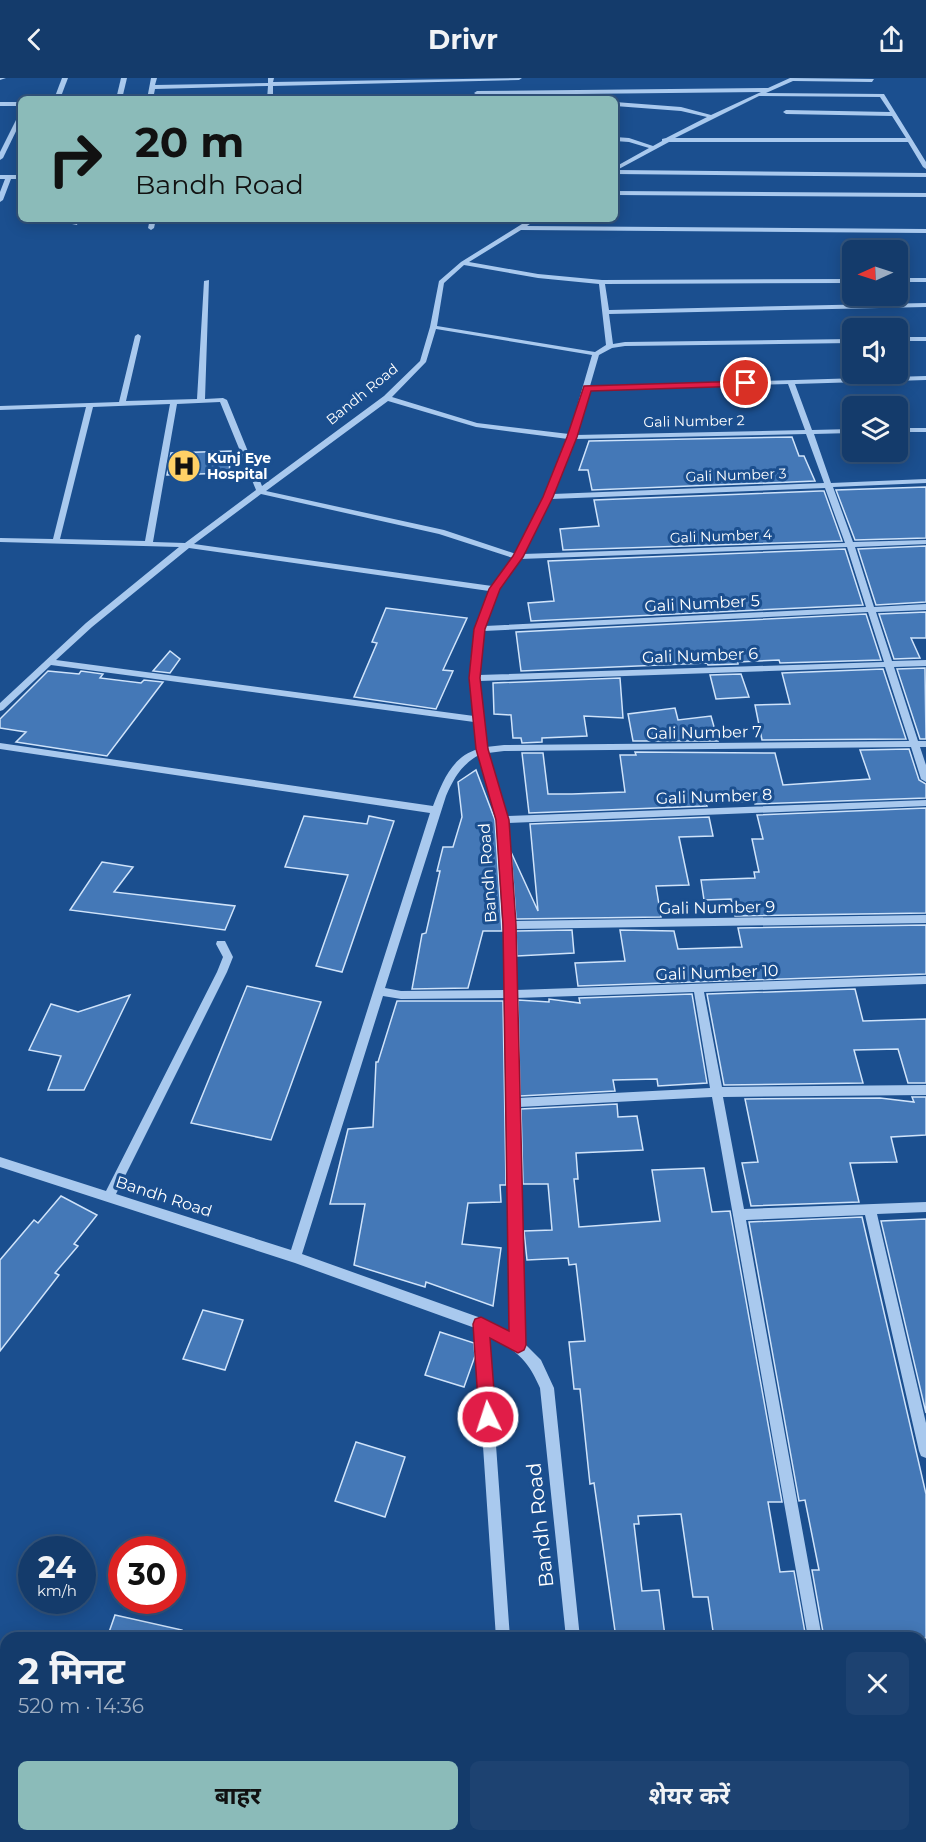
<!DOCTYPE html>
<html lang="hi">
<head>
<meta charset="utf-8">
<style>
	body { margin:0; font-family:Montserrat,"Noto Sans Devanagari",sans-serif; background:#1d4271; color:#f1f3f6; height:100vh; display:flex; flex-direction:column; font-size:22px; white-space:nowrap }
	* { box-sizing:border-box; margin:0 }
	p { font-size:20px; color:#9dadc1 }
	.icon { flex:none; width:33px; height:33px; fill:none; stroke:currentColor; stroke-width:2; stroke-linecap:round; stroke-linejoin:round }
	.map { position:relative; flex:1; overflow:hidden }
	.panel { position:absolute; left:0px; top:1554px; width:927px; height:210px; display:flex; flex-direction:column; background:#143b6b; border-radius:18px 18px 0 0; box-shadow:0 3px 15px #0003,0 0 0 2px #33557e }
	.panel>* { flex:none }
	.guide { position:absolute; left:18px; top:18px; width:600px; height:126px; border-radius:9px; box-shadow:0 3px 15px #0003,0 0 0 2px #33557e; background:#8bbbb9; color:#111; overflow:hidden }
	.needle { width:39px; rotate:267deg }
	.buttons { position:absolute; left:842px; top:162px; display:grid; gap:12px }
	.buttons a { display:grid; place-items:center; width:66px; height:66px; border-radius:9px; background:#143b6b; box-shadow:0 3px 15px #0003,0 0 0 2px #33557e; font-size:30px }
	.speed { position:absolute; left:18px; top:1458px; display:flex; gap:12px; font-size:30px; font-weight:700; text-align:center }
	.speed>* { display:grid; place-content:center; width:78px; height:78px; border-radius:50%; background:#143b6b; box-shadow:0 3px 15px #0003,0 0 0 2px #33557e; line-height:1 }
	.speed small { font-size:15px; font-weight:400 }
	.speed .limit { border:9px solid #d22; background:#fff; color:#111 }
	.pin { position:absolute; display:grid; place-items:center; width:51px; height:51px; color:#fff; margin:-26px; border:3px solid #fff; border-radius:50%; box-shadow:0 2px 6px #0007 }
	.me { position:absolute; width:66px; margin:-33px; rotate:356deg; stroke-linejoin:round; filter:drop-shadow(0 0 4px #0008) }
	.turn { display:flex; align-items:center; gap:21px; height:126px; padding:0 18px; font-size:27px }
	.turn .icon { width:78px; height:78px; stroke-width:2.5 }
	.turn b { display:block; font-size:42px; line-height:51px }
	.round { display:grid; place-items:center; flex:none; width:63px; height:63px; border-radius:9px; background:#1d4271 }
	.overview { display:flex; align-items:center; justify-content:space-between; height:102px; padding:0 18px }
	h1 { font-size:36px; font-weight:700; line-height:45px }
	.cta { display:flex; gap:12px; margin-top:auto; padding:12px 18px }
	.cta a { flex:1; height:69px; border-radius:9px; background:#8bbbb9; color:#111; font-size:24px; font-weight:700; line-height:69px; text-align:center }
	.cta a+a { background:#1d4271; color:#f1f3f6 }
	header { display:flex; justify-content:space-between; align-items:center; height:78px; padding:0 18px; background:#143b6b; font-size:27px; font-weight:700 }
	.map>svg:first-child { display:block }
	.building { fill:#4478b7; stroke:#cfe3fa; stroke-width:1.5 }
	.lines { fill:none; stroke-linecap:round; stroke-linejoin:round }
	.minor { fill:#a9c9ee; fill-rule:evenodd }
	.route { fill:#e11d48; stroke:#92132f; stroke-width:1.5 }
	.labels { text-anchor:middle; stroke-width:6; stroke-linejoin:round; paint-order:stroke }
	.far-street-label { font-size:14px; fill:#fff; stroke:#1b4f8f }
	.far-poi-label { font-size:14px; font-weight:bold; fill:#fff; stroke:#1b4f8f; text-anchor:start }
	.street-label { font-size:16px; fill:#fff; stroke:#1b4f8f }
	.near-street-label { font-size:20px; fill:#fff; stroke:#1b4f8f }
</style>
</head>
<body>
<header><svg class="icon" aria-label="back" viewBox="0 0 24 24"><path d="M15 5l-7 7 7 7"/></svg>Drivr<svg class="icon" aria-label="share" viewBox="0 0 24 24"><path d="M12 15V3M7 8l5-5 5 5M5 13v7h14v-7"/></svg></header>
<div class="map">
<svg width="926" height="1764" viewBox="0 0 926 1764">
	<rect width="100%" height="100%" fill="#1b4f8f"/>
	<g class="building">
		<polygon points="792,359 799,378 804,378 815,403 592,412 588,392 579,392 589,363"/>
		<polygon points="231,373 229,395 167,397 171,375"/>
		<polygon points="926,409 926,460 855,462 836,412"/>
		<polygon points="820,413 824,413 842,463 563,472 560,451 599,448 594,422"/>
		<polygon points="926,468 926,524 876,527 858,471"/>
		<polygon points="845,471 863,527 531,543 528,525 554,523 548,483"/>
		<polygon points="386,530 467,540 443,592 453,593 436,631 354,619 377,565 372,564"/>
		<polygon points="926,534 926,560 911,560 920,580 894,581 879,536"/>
		<polygon points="866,536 881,582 780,585 779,582 738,584 738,586 708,587 707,585 521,593 516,554"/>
		<polygon points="170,573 180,581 170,595 153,593"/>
		<polygon points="925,590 926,661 920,661 897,591"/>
		<polygon points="883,591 906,661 762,662 755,627 790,626 782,595"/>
		<polygon points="48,593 79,596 81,593 103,596 100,600 141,605 144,602 163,604 107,678 16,664 26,654 0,650 0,641"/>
		<polygon points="741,596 749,619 716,621 710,597"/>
		<polygon points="620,600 623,640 584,638 587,658 542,660 542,664 522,665 521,660 513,660 511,637 494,636 493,605"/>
		<polygon points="675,630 678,642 711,638 718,663 633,663 628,636"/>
		<polygon points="909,671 919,702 926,706 926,720 755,726 754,723 706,725 707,728 529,735 522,675 543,675 548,716 572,716 625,714 620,677 636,677 635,674 775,675 783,707 870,701 860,672"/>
		<polygon points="476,692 495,742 502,853 483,853 468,910 412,911 422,856 426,855 440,793 437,793 443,769 453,769 462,739 458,704"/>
		<polygon points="926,730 926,835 735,838 731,821 704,822 701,802 755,800 754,794 759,794 752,761 763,761 757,737"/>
		<polygon points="304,738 367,746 369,738 394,743 342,894 316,888 348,797 285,789"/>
		<polygon points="709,739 713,758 679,759 689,807 656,808 661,839 516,841 511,774 538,833 530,746"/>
		<polygon points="102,784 133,789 114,814 235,828 225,852 70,832"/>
		<polygon points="926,847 926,896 578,908 575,885 625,883 620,852 674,853 678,871 742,869 738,850"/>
		<polygon points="572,852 574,875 517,878 516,853"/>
		<polygon points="247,908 321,924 271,1062 191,1045"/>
		<polygon points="855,911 863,943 926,941 926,1005 908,1005 898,971 854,972 863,1005 724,1007 707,916"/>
		<polygon points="692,916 707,1005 658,1008 657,1001 613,1002 615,1013 520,1018 518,922 549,924 549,921 580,925 579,920"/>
		<polygon points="130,917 84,1012 48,1012 61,978 29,972 51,926 78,934"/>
		<polygon points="397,923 503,923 506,1107 500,1107 501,1124 468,1125 462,1166 501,1170 493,1228 426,1204 425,1209 354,1187 365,1126 330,1126 348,1051 373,1049 376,984 378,984"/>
		<polygon points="912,1019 926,1019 926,1057 891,1059 897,1084 850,1085 859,1124 751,1128 742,1085 758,1084 745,1021 880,1020 914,1024"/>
		<polygon points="617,1026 618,1039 637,1038 643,1072 576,1075 578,1101 574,1101 579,1149 660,1143 652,1092 704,1090 712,1134 730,1133 782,1424 768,1424 780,1494 794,1493 806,1560 714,1560 708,1519 693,1519 681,1436 638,1438 639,1446 634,1446 642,1513 659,1512 665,1558 616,1560 594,1405 590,1406 580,1311 574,1311 569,1264 585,1263 576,1186 569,1187 568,1180 527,1182 524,1153 552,1152 548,1106 523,1106 521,1031"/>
		<polygon points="61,1118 97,1137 74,1166 78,1168 55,1195 59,1197 0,1273 0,1182 34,1142 38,1145"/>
		<polygon points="862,1139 926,1416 926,1560 824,1560 812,1492 819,1492 805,1422 799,1423 749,1144"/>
		<polygon points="926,1141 926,1335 881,1143"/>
		<polygon points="203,1232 243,1242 225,1292 183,1281"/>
		<polygon points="440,1254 474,1265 475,1278 464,1309 425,1297"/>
		<polygon points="356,1364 405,1379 385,1439 335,1423"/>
		<polygon points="115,1537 182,1552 181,1560 107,1560"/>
	</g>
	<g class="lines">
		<g class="minor">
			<polygon points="0,0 6,0 0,2"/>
			<polygon points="62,0 68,0 60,21 54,21"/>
			<polygon points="121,0 127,0 122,21 116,21"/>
			<polygon points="151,0 157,0 155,7 268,5 268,0 274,0 273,4 522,0 519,2 273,8 273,21 267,21 268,8 155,11 153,21 147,21"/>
			<path d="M 790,0 L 874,1 L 872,4 L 793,3 L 766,15 L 884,16 L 926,84 L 926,91 L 923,89 L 908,64 L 669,64 L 617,92 L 926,95 L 926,99 L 615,96 L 615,89 L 649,70 L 629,64 L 615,63 L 615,59 L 629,60 L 653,68 L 662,63 L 662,61 L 666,60 L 707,39 L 681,33 L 615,28 L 615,24 L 681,29 L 711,37 L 761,14 L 477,17 L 474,15 L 477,13 L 768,10 ZM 759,18 L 880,19 L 890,34 L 786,32 L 783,34 L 786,36 L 892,38 L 906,60 L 675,60 Z"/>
			<rect x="0" y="24" width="21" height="4"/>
			<polygon points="21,36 21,43 3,80 0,82 0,74 18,38"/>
			<polygon points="0,97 21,97 21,101 11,101 3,122 0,124 0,114 5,101 0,101"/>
			<polygon points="615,113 926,115 926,119 615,117"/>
			<polygon points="33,141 39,141 35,144"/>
			<polygon points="73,141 79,141 77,147 72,146"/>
			<polygon points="150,141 156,141 154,150 151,152 148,150"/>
			<path d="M 530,141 L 537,141 L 527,148 L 926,151 L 926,155 L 521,152 L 469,184 L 538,196 L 602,202 L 852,201 L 852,205 L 605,206 L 609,232 L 926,225 L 926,229 L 609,236 L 613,266 L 625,264 L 852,261 L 852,265 L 625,268 L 612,270 L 599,277 L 590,308 L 926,298 L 926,302 L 795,306 L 812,352 L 852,351 L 852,355 L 814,356 L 831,405 L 926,401 L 926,405 L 833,409 L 853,464 L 926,462 L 926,466 L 855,469 L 874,529 L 926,526 L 926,532 L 876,534 L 892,583 L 926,582 L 926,588 L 894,589 L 918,663 L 926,663 L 926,669 L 920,669 L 926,687 L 926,704 L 921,701 L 911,669 L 504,673 L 488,675 L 506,738 L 926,722 L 926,728 L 507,745 L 514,843 L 926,837 L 926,845 L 514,851 L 516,912 L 926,898 L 926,906 L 704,914 L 722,1009 L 926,1007 L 926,1017 L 723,1019 L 744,1131 L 926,1124 L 926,1134 L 877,1136 L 926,1345 L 926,1380 L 921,1378 L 919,1373 L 865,1137 L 746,1142 L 822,1560 L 808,1560 L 712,1019 L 519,1029 L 524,1265 L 541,1282 L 554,1310 L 580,1560 L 566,1560 L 540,1310 C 527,1280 516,1273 488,1257 L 510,1560 L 496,1560 L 475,1250 L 295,1185 L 0,1089 L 0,1079 L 106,1113 L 217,894 L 223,879 L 216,866 L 217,863 L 225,863 L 233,879 L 227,894 L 116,1116 L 291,1172 L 430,735 L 0,671 L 0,665 L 433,728 C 442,705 451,679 478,671 L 474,644 L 51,587 L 3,632 L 0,633 L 0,625 L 86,545 L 179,469 L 0,464 L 0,460 L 53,461 L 86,329 L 0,332 L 0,328 L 119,324 L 135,258 L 138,256 L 141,258 L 126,323 L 197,321 L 204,203 L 209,202 L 205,321 L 223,320 L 227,322 L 262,408 L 384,318 L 420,283 L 430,249 L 439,203 L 461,184 ZM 464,187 L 538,200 L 599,206 L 606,267 L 595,274 L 437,248 L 444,205 ZM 436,251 L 592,277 L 569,356 L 477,345 L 392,319 L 426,284 ZM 788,306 L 805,352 L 576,357 L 589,312 ZM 388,323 L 476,349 L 568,361 L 544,419 L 516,476 L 444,452 L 266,413 ZM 220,324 L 256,412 L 185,465 L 153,464 L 177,326 ZM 170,326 L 145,463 L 60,461 L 93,329 ZM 806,356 L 824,405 L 553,416 L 575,361 ZM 825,410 L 845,465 L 523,476 L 551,421 ZM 261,416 L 439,456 L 513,480 L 492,508 L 194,466 ZM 847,469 L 866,529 L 485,548 L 498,511 L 520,481 ZM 189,470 L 489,513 C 479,541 469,570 470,600 C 470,613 472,626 474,638 L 56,582 L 92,549 ZM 868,534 L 884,584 L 479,597 L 484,553 ZM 885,589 L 909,663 L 504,667 L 486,669 L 479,603 ZM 479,677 L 497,742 L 504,847 L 505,912 L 401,913 L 385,910 L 446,718 C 454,700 461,687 479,677 ZM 694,914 L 710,1010 L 518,1020 L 516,920 ZM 383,918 L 401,921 L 505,920 L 511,1256 L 481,1240 L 302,1176 Z"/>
			<rect x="897" y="200" width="29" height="4"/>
			<rect x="897" y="259" width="29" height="4"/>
			<rect x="897" y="350" width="29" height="4"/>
			<rect x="921" y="1651" width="5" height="16"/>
			<rect x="0" y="1681" width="6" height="16"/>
			<rect x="511" y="1758" width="16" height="6"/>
			<polygon points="586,1758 602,1758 603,1764 587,1764"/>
			<polygon points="748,1758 764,1758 767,1764 751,1764"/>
		</g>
	</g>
	<polygon class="route" points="749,303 750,305 746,308 591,313 577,359 553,419 523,479 500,511 485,551 480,600 488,671 509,742 516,847 526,1267 524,1272 518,1275 490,1260 496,1339 494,1345 488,1348 482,1345 479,1339 473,1246 475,1241 481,1239 509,1253 503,847 496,742 476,671 469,600 474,551 489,511 513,478 543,419 567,359 584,308"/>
	<defs>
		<g id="hospital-disc" transform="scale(1.725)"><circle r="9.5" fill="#ffd166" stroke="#1b4f8f"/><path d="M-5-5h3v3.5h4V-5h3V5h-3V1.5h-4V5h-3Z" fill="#111"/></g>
	</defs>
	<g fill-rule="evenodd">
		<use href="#hospital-disc" x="184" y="388"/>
	</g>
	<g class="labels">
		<g class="far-street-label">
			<text transform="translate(362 316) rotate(-39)" y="5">Bandh Road</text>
			<text transform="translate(694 343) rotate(-1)" y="5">Gali Number 2</text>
			<text transform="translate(736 397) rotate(-2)" y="5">Gali Number 3</text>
			<text transform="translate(721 458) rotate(-2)" y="5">Gali Number 4</text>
		</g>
		<g class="far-poi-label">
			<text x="207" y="385">Kunj Eye<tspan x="207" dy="16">Hospital</tspan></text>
		</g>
		<g class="street-label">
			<text transform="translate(702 525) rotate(-3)" y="6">Gali Number 5</text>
			<text transform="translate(700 577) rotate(-2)" y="6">Gali Number 6</text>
			<text transform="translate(704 654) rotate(-1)" y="6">Gali Number 7</text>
			<text transform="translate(714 718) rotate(-2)" y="6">Gali Number 8</text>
			<text transform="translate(487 795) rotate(-94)" y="6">Bandh Road</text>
			<text transform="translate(717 829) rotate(-1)" y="6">Gali Number 9</text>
			<text transform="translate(717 894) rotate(-2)" y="6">Gali Number 10</text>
			<text transform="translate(164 1118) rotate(18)" y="6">Bandh Road</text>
		</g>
		<g class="near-street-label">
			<text transform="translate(540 1447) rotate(-96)" y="7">Bandh Road</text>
		</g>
	</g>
</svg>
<div class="buttons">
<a><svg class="needle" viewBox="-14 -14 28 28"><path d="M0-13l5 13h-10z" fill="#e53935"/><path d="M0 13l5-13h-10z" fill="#9dadc1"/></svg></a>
<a><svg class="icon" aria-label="sound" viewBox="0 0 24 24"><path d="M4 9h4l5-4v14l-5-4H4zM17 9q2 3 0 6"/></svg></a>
<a><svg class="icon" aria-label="layers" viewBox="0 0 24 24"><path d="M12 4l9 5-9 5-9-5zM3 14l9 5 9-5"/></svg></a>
</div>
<div class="speed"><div>24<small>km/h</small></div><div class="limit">30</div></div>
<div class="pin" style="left:746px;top:305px;background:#d93025"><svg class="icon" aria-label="arrive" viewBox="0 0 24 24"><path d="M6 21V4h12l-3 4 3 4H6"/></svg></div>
<svg class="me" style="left:488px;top:1339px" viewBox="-20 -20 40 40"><circle r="17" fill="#e11d48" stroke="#fff" stroke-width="3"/><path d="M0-11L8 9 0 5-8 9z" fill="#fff"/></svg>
<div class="guide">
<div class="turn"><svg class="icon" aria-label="right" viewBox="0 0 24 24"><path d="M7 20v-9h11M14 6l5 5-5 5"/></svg><div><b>20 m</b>Bandh Road</div></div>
</div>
<section class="panel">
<div class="overview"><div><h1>2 मिनट</h1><p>520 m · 14:36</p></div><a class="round"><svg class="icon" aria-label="close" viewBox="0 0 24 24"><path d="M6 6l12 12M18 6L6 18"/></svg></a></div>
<div class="cta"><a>बाहर</a><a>शेयर करें</a></div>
</section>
</div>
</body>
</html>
